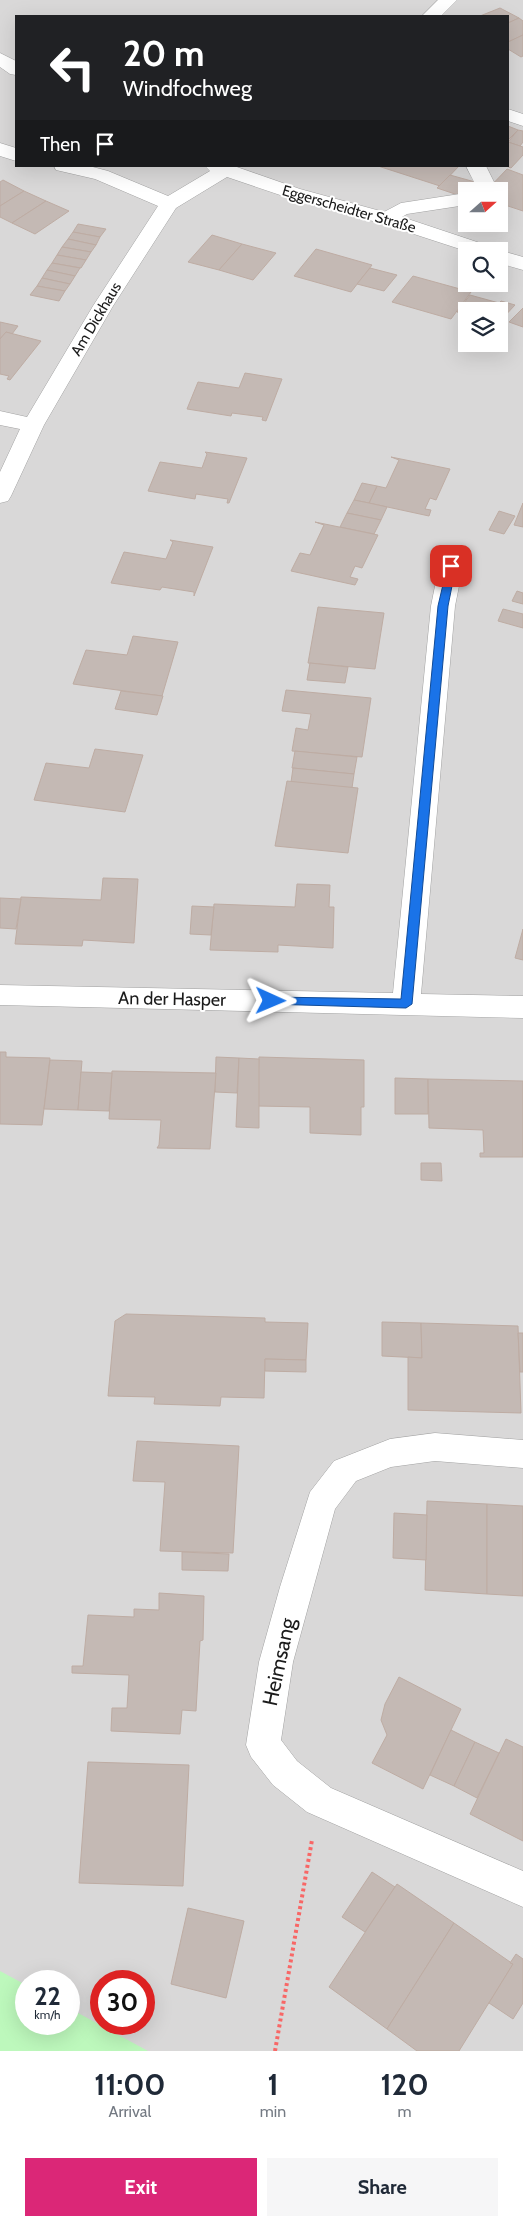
<!DOCTYPE html>
<html lang="en">
<head>
<meta charset="utf-8">
<style>
	body { margin:0; font-family:Cabin,sans-serif; background:#f6f6f7; color:#1f2937; height:100vh; display:flex; flex-direction:column; font-size:19px; white-space:nowrap }
	* { box-sizing:border-box; margin:0 }
	p { font-size:16px; color:#747a83 }
	.icon { flex:none; width:28px; height:28px; fill:none; stroke:currentColor; stroke-width:2; stroke-linecap:round; stroke-linejoin:round }
	.map { position:relative; height:2051px; overflow:hidden }
	.details { display:flex; flex-direction:column; background:#fff; flex:1 }
	.details>* { flex:none }
	.hud { position:absolute; left:15px; top:15px; width:494px; height:152px; border-radius:0px; box-shadow:0 5px 20px #0002; background:#202124; color:#fff; overflow:hidden }
	.needle { width:32px; rotate:69deg }
	.tools { position:absolute; left:458px; top:182px; display:grid; gap:10px }
	.tools a { display:grid; place-items:center; width:50px; height:50px; border-radius:0px; background:#fff; box-shadow:0 5px 20px #0002; font-size:25px }
	.speed { position:absolute; left:15px; top:1970px; display:flex; gap:10px; font-size:25px; font-weight:700; text-align:center }
	.speed>* { display:grid; place-content:center; width:65px; height:65px; border-radius:50%; background:#fff; box-shadow:0 5px 20px #0002; line-height:1 }
	.speed small { font-size:12px; font-weight:400 }
	.speed .limit { border:8px solid #d22; background:#fff; color:#111 }
	.pin { position:absolute; display:grid; place-items:center; width:42px; height:42px; color:#fff; margin:-21px; border-radius:10px; box-shadow:0 2px 8px #0006 }
	.me { position:absolute; width:55px; margin:-28px; rotate:91deg; stroke-linejoin:round; filter:drop-shadow(0 0 4px #0008) }
	.turn { display:flex; align-items:center; gap:18px; height:105px; padding:0 25px; font-size:22px }
	.turn .icon { width:65px; height:65px; stroke-width:2.5 }
	.turn b { display:block; font-size:35px; line-height:42px }
	.then { display:flex; align-items:center; height:48px; padding:0 25px; background:#0003; gap:10px; font-size:19px }
	.eta { display:flex; justify-content:space-evenly; align-items:center; height:85px; text-align:center }
	.eta b { font-size:30px; font-weight:700; line-height:35px }
	.button { display:flex; gap:10px; margin-top:auto; padding:10px 25px }
	.button a { flex:1; height:58px; border-radius:0px; background:#db2777; color:#fff; font-size:20px; font-weight:700; line-height:58px; text-align:center }
	.button a+a { background:#f6f6f7; color:#1f2937 }
	.map>svg:first-child { display:block }
	.residential { fill:#d9d8d8; fill-rule:evenodd }
	.park { fill:#bdf8bc }
	.building { fill:#c4b9b4; stroke:#beaca3 }
	.lines { fill:none; stroke-linecap:round; stroke-linejoin:round }
	.minor-casing { stroke:#a2a2a2; stroke-width:1 }
	.path { stroke:#f86766; stroke-width:4; stroke-dasharray:3 3; stroke-linecap:butt }
	.minor { fill:#fff; fill-rule:evenodd }
	.route { fill:#1a73e8; stroke:#114b97 }
	.labels { text-anchor:middle; stroke-width:4; stroke-linejoin:round; paint-order:stroke }
	.far-street-label { font-size:15px; fill:#1b1b1b; stroke:#fff }
	.street-label { font-size:18px; fill:#1b1b1b; stroke:#fff }
	.near-street-label { font-size:21px; fill:#1b1b1b; stroke:#fff }
</style>
</head>
<body>
<div class="map">
<svg width="523" height="2051" viewBox="0 0 523 2051">
	<rect width="100%" height="100%" fill="#ede7e0"/>
	<path class="residential" d="M 0,0 L 523,0 L 523,2051 L 0,2051 ZM 16,16 L 508,16 L 508,166 L 16,166 ZM 466,191 L 499,191 L 499,224 L 466,224 ZM 466,251 L 499,251 L 499,284 L 466,284 ZM 466,311 L 499,311 L 499,344 L 466,344 ZM 26,1981 L 69,1981 L 69,2024 L 26,2024 ZM 101,1981 L 144,1981 L 144,2024 L 101,2024 Z"/>
	<polygon class="park" points="0,1971 26,1985 26,2024 69,2024 69,2008 148,2051 0,2051"/>
	<g class="building">
		<polygon points="500,8 519,18 508,23 508,16 480,16"/>
		<polygon points="519,18 523,21 523,35 508,42 508,23"/>
		<polygon points="523,35 523,56 521,57 508,49 508,42"/>
		<polygon points="508,126 518,130 508,140"/>
		<polygon points="518,130 523,131 523,142 520,146 508,142"/>
		<polygon points="508,142 523,147 523,155 511,168 506,166"/>
		<polygon points="378,166 459,166 440,186"/>
		<polygon points="507,169 523,175 523,211 499,203 499,191 486,191"/>
		<polygon points="450,175 475,182 461,196 437,188"/>
		<polygon points="3,180 24,191 0,206 0,182"/>
		<polygon points="24,191 46,201 12,223 0,217 0,206"/>
		<polygon points="46,201 69,211 35,234 12,223"/>
		<polygon points="78,224 106,229 100,237 73,232"/>
		<polygon points="73,232 100,237 96,245 68,239"/>
		<polygon points="212,235 242,244 219,270 188,262"/>
		<polygon points="68,239 96,245 91,252 62,247"/>
		<polygon points="242,244 276,253 253,280 219,270"/>
		<polygon points="62,247 91,252 86,260 57,255"/>
		<polygon points="316,249 372,265 351,292 294,276"/>
		<polygon points="57,255 86,260 81,268 52,263"/>
		<polygon points="52,263 80,268 75,276 47,270"/>
		<polygon points="370,268 397,275 384,291 357,284"/>
		<polygon points="47,270 75,276 70,284 42,278"/>
		<polygon points="413,276 471,292 451,319 392,302"/>
		<polygon points="42,278 70,284 65,291 37,286"/>
		<polygon points="37,286 65,291 59,301 30,295"/>
		<polygon points="470,295 499,303 492,311 466,311 466,315 457,312"/>
		<polygon points="501,301 515,305 501,320 499,320 499,311 492,311"/>
		<polygon points="523,308 523,327 509,322"/>
		<polygon points="0,322 18,326 12,334 6,332 0,339"/>
		<polygon points="6,332 41,341 10,380 7,379 9,376 0,374 0,339"/>
		<polygon points="245,373 282,379 266,421 262,420 263,417 232,413 231,416 187,409 198,382 239,388"/>
		<polygon points="205,452 247,458 229,503 227,503 228,499 196,494 195,499 148,491 160,462 202,468 207,454"/>
		<polygon points="391,457 450,469 436,500 430,498 425,509 431,510 429,516 369,503 377,486 386,488 399,460"/>
		<polygon points="362,483 377,486 369,503 354,500"/>
		<polygon points="354,500 369,503 387,507 381,520 347,513"/>
		<polygon points="523,503 523,527 514,525"/>
		<polygon points="499,511 515,516 504,534 489,530"/>
		<polygon points="347,513 381,520 374,534 340,527"/>
		<polygon points="315,522 378,535 362,568 355,566 350,577 358,579 355,585 291,571 300,553 310,555 324,525"/>
		<polygon points="170,540 213,547 194,596 194,592 162,587 160,590 111,583 124,552 166,559 173,542"/>
		<polygon points="517,591 523,593 523,604 512,601"/>
		<polygon points="318,607 384,613 375,669 308,663"/>
		<polygon points="503,609 523,614 523,628 498,621"/>
		<polygon points="133,636 178,642 162,696 73,684 86,650 127,655"/>
		<polygon points="310,663 348,667 345,683 307,680"/>
		<polygon points="286,690 371,698 362,757 292,751 296,728 308,730 311,714 282,711"/>
		<polygon points="121,691 163,696 157,715 115,709"/>
		<polygon points="95,749 143,755 125,812 34,800 46,763 89,768"/>
		<polygon points="295,751 357,757 354,774 292,768"/>
		<polygon points="293,768 354,774 352,788 291,782"/>
		<polygon points="287,781 358,788 348,853 275,846"/>
		<polygon points="103,878 138,879 134,943 83,940 82,946 15,944 21,897 101,900"/>
		<polygon points="297,884 330,885 329,907 334,907 333,948 278,945 278,952 210,950 214,904 295,907"/>
		<polygon points="0,898 21,899 16,929 0,928"/>
		<polygon points="192,906 214,907 211,935 190,934"/>
		<polygon points="523,929 523,960 515,958"/>
		<polygon points="0,1052 6,1052 6,1057 50,1058 42,1125 0,1124"/>
		<polygon points="216,1057 239,1058 237,1093 215,1092"/>
		<polygon points="259,1057 364,1060 364,1107 361,1107 361,1135 310,1133 310,1107 257,1106"/>
		<polygon points="239,1058 259,1059 259,1128 236,1127"/>
		<polygon points="50,1060 82,1061 78,1110 44,1109"/>
		<polygon points="112,1071 216,1073 210,1149 157,1148 159,1145 161,1120 109,1119"/>
		<polygon points="81,1072 112,1073 109,1111 78,1110"/>
		<polygon points="395,1078 428,1079 428,1114 395,1114"/>
		<polygon points="428,1079 523,1081 523,1157 480,1157 480,1153 484,1153 483,1130 429,1128"/>
		<polygon points="421,1163 441,1163 442,1181 421,1180"/>
		<polygon points="126,1314 265,1318 265,1322 308,1323 306,1360 265,1359 264,1398 221,1397 220,1406 154,1404 155,1397 108,1396 115,1321"/>
		<polygon points="382,1322 421,1323 422,1358 382,1356"/>
		<polygon points="421,1323 518,1326 521,1413 408,1410 408,1357 422,1358"/>
		<polygon points="518,1333 523,1333 523,1372 520,1372"/>
		<polygon points="265,1359 306,1360 306,1372 265,1371"/>
		<polygon points="137,1441 239,1446 233,1553 160,1551 165,1482 133,1481"/>
		<polygon points="427,1501 487,1504 487,1594 425,1590"/>
		<polygon points="487,1504 523,1506 523,1596 487,1594"/>
		<polygon points="394,1513 427,1515 426,1560 393,1558"/>
		<polygon points="182,1552 229,1554 228,1571 182,1570"/>
		<polygon points="159,1593 204,1596 203,1640 200,1641 196,1711 182,1710 180,1734 111,1731 112,1708 127,1708 129,1675 72,1673 72,1666 83,1666 88,1615 134,1617 134,1609 159,1610"/>
		<polygon points="399,1677 461,1709 423,1789 372,1763 387,1735 381,1720 385,1704"/>
		<polygon points="451,1730 475,1742 454,1786 430,1775"/>
		<polygon points="506,1739 523,1747 523,1841 470,1814"/>
		<polygon points="475,1742 499,1753 477,1798 454,1786"/>
		<polygon points="88,1762 189,1765 183,1886 79,1883"/>
		<polygon points="372,1872 395,1887 365,1932 342,1917"/>
		<polygon points="397,1884 454,1923 387,2029 329,1987"/>
		<polygon points="188,1908 244,1921 226,1998 171,1984"/>
		<polygon points="454,1923 513,1964 459,2051 417,2051 387,2029"/>
		<polygon points="516,1954 523,1959 523,2003 513,2019 489,2003 513,1964 510,1963"/>
	</g>
	<g class="lines">
		<g class="minor-casing">
			<g id="minor">
				<polygon points="438,0 457,0 441,16 422,16"/>
				<polygon points="0,53 16,61 16,75 10,74 0,67"/>
				<polygon points="508,109 523,114 523,126 508,121"/>
				<polygon points="0,143 16,148 16,161 0,156"/>
				<polygon points="54,166 89,166 108,171 168,196 210,171 205,166 234,166 300,189 384,212 401,203 466,193 466,205 407,214 402,217 492,247 495,251 499,250 523,257 523,270 499,263 499,251 466,251 380,223 286,197 227,177 176,208 113,306 44,425 11,496 8,501 0,503 0,472 20,429 0,425 0,411 27,417 93,306 158,206 95,179 56,170"/>
				<polygon points="466,166 486,166 494,182 488,191 468,191 474,182"/>
				<polygon points="451,558 459,561 463,566 455,606 421,994 523,996 523,1018 0,1005 0,985 393,993 431,606 439,566 443,561"/>
				<polygon points="435,1433 523,1440 523,1468 435,1461 391,1467 356,1481 335,1509 293,1662 281,1740 297,1761 331,1788 523,1871 523,1907 307,1812 273,1785 251,1757 246,1745 259,1662 280,1587 310,1492 334,1461 390,1439"/>
			</g>
		</g>
		<polyline class="path" points="275,2051 312,1840"/>
		<use href="#minor" class="minor"/>
	</g>
	<polygon class="route" points="448,563 455,563 456,566 448,606 412,1004 406,1008 267,1004 265,1001 271,997 401,999 438,606"/>
	<g class="labels">
		<g class="far-street-label">
			<text transform="translate(349 209) rotate(16)" y="5">Eggerscheidter Straße</text>
			<text transform="translate(96 319) rotate(-59)" y="5">Am Dickhaus</text>
		</g>
		<g class="street-label">
			<text transform="translate(172 999) rotate(1)" y="6">An der Hasper</text>
		</g>
		<g class="near-street-label">
			<text transform="translate(279 1662) rotate(-78)" y="7">Heimsang</text>
		</g>
	</g>
</svg>
<div class="tools">
<a><svg class="needle" viewBox="-14 -14 28 28"><path d="M0-13l5 13h-10z" fill="#e53935"/><path d="M0 13l5-13h-10z" fill="#747a83"/></svg></a>
<a><svg class="icon" aria-label="search" viewBox="0 0 24 24"><circle cx="10" cy="10" r="6"/><path d="M15 15l6 6"/></svg></a>
<a><svg class="icon" aria-label="layers" viewBox="0 0 24 24"><path d="M12 4l9 5-9 5-9-5zM3 14l9 5 9-5"/></svg></a>
</div>
<div class="speed"><div>22<small>km/h</small></div><div class="limit">30</div></div>
<div class="pin" style="left:451px;top:566px;background:#d93025"><svg class="icon" aria-label="arrive" viewBox="0 0 24 24"><path d="M6 21V4h12l-3 4 3 4H6"/></svg></div>
<svg class="me" style="left:271px;top:1001px" viewBox="-20 -20 40 40"><path d="M0-17L14 15 0 8-14 15z" fill="#1a73e8" stroke="#fff" stroke-width="4"/></svg>
<div class="hud">
<div class="turn"><svg class="icon" aria-label="left" viewBox="0 0 24 24"><path d="M17 20v-9H6M10 6l-5 5 5 5"/></svg><div><b>20 m</b>Windfochweg</div></div>
<div class="then">Then<svg class="icon" aria-label="arrive" viewBox="0 0 24 24"><path d="M6 21V4h12l-3 4 3 4H6"/></svg></div>
</div>
</div>
<section class="details">
<div class="eta">
<div><b>11:00</b><p>Arrival</p></div>
<div><b>1</b><p>min</p></div>
<div><b>120</b><p>m</p></div>
</div>
<div class="button"><a>Exit</a><a>Share</a></div>
</section>
</body>
</html>
